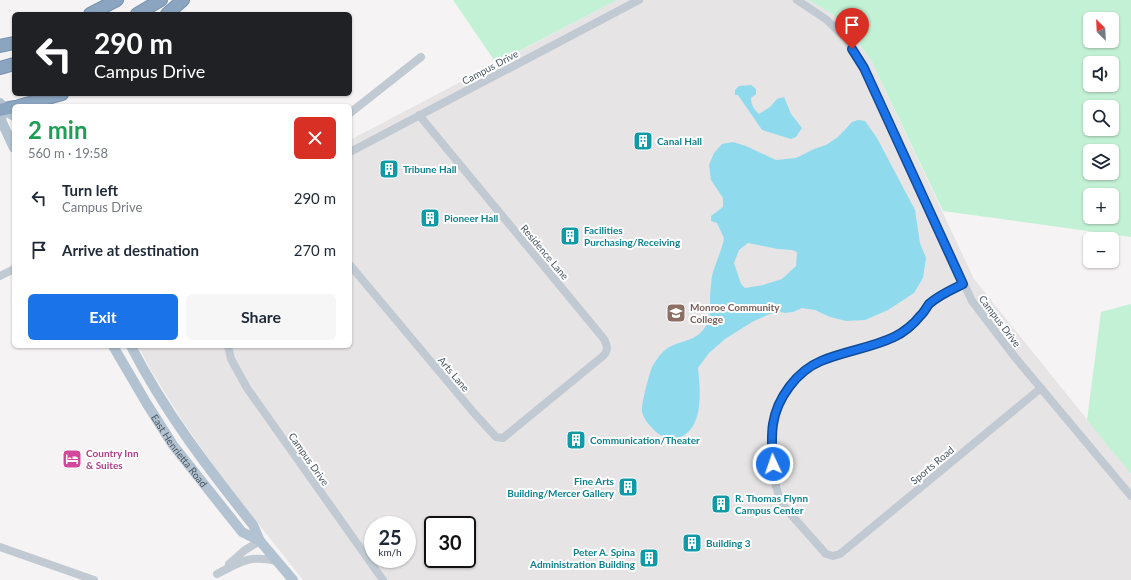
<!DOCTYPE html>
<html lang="en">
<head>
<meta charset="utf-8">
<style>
	body { margin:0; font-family:Lato,sans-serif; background:#f6f6f7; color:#1f2937; height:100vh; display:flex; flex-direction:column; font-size:15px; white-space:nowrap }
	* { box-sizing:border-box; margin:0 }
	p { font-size:13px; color:#747a83 }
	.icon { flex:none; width:22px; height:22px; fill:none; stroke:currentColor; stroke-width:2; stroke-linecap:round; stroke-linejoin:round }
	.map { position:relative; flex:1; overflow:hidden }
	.details { position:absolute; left:12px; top:104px; width:340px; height:244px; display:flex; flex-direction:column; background:#fff; border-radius:6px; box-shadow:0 1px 3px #0004 }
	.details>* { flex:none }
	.guide { position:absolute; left:12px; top:12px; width:340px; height:84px; border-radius:6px; box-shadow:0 1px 3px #0004; background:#202124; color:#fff; overflow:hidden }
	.needle { width:26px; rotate:336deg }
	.tools { position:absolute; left:1083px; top:12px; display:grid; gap:8px }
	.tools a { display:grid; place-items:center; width:36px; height:36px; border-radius:6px; background:#fff; box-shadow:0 1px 3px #0004; font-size:20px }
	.speed { position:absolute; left:364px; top:516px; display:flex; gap:8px; font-size:20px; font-weight:700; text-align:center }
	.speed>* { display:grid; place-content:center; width:52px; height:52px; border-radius:50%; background:#fff; box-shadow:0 1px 3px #0004; line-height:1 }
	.speed small { font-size:10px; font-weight:400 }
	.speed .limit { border:2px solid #111; border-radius:6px; background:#fff; color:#111 }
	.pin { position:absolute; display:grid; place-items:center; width:34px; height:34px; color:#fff; margin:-41px -17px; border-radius:50% 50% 50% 0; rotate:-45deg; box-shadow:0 0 4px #0007 }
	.pin .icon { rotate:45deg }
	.me { position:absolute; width:44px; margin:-22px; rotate:357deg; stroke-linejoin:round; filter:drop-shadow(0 0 3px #0008) }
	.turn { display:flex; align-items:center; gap:14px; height:84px; padding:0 16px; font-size:18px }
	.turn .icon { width:52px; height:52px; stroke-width:2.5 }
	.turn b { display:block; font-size:28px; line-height:34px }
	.round { display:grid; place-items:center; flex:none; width:42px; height:42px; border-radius:6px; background:#f6f6f7 }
	.overview { display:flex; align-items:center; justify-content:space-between; height:68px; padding:0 16px }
	h1 { font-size:24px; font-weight:700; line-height:30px; color:#1e9e55 }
	.primary-button { display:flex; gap:8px; margin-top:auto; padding:8px 16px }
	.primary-button a { flex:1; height:46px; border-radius:6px; background:#1a73e8; color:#fff; font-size:16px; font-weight:700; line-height:46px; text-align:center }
	.primary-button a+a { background:#f6f6f7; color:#1f2937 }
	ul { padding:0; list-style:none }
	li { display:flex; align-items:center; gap:12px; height:52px; padding:0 16px }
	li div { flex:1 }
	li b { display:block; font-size:15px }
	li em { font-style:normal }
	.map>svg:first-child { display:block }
	.education { fill:#e6e4e5; fill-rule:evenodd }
	.green { fill:#c3f1d5; fill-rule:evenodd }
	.water { fill:#90daee; fill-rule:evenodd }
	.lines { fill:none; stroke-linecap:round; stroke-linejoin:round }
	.highway-casing { stroke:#7690ad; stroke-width:14 }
	.minor { stroke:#c1cad2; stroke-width:8 }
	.major { stroke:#b3c2d1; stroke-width:10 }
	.highway { stroke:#8ba5c1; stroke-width:12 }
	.route-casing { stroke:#114b97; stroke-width:10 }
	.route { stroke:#1a73e8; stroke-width:7 }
	.labels { text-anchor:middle; stroke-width:4; stroke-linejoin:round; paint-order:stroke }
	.street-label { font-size:10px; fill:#4a5661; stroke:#fff }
	.culture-label { font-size:10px; font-weight:bold; fill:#0d838f; stroke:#fff; text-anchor:start }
	.education-label { font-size:10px; font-weight:bold; fill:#785e54; stroke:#fff; text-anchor:start }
	.hotel-label { font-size:10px; font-weight:bold; fill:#b23c85; stroke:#fff; text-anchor:start }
</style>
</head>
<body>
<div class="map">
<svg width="1131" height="580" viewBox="0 0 1131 580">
	<rect width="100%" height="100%" fill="#f5f3f3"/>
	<path class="education" d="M 617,0 L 808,0 L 831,13 L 848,29 L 871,60 L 974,279 L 1131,474 L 1131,580 L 303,580 L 219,474 L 184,423 L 150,369 L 139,347 L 350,346 L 350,140 ZM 373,525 L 407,525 L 407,559 L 373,559 ZM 433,525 L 467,525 L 467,559 L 433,559 Z"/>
	<g class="green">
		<polygon points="453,0 617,0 496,63"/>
		<path d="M 808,0 L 1131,0 L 1131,237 L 943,211 L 871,60 L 848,29 L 831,13 ZM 1090,19 L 1112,19 L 1112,41 L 1090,41 ZM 1090,63 L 1112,63 L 1112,85 L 1090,85 ZM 1090,107 L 1112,107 L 1112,129 L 1090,129 ZM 1090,151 L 1112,151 L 1112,173 L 1090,173 ZM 1090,195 L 1112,195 L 1112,217 L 1090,217 Z"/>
		<polygon points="1131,304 1131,474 1087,420 1101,312"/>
	</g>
	<g class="water">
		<path d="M 751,85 L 756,89 L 756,94 L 751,98 C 751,105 754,109 759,114 L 770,107 L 777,99 L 784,97 L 791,114 L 802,128 L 796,137 L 791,139 L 762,130 L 738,95 L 735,95 L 735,90 L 739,86 Z"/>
		<path d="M 858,120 L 865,121 L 877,138 L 915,210 L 920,243 L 926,258 L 923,278 L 914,293 L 888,310 L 865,320 L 846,321 L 830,317 L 815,310 L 802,308 L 793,312 L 785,313 L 778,311 L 765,316 L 752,322 L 725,339 L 709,353 L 698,368 C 700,389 705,429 678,438 C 669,440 659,436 653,429 C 648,424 644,419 642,412 C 641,404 649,375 652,367 C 655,362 660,354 665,350 C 679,339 698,343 707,324 C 711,316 710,309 710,300 C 710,293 711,284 712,276 C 715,263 722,251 724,238 L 717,223 L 711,221 L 711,216 L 723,207 L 723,198 L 711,180 L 709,165 L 714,153 L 722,144 L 733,142 L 746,146 L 776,160 L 796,158 L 814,149 L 826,145 L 838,137 L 852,122 ZM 748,243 L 778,249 L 792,250 L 797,252 L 796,266 L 782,279 L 763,285 L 745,288 L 741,284 L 734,263 L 739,250 Z"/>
	</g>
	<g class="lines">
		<g class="highway-casing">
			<g id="highway">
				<polyline points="90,14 117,0"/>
				<polyline points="137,14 161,0"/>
				<polyline points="167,14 183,0"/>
				<polyline points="0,46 14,43"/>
				<polyline points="0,68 14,64"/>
				<polyline points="19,106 62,94"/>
				<polyline points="0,110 14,107"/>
			</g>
		</g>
		<g class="minor">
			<polyline points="797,0 827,20 846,39 864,68 972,301 1014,356 1131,496"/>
			<polyline points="350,113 421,57"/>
			<polyline points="350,152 639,0"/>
			<path d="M 350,265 L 474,413 L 496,437 L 503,438 L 603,356 C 609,350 607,346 604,339 L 419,115"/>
			<polyline points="0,276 14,269"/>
			<path d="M 963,284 C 951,290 939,295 930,304 C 926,307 924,312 921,316 C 914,324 904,332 895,337 C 871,349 839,351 817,363 C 779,384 769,421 773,462 C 774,480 776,495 787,510 L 826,554 L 833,556 L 840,554 L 1041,388"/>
			<polyline points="228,346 231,359 247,388 383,580"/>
			<polyline points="0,547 94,580"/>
			<polyline points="229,564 245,550 260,541"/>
			<path d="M 217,574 C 242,561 249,555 277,561"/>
		</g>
		<g class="major">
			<polyline points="0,103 3,109 14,116"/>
			<polyline points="3,109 1,120 14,148"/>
			<path id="s1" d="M 113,346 L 147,404 L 173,445 L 242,532 L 260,541"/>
			<path d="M 131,346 C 164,411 208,468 253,525 L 260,541 L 293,580"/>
		</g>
		<use href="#highway" class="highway"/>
	</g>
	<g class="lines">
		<g class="route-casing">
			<path id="route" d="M 773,464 C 772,451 771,437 773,424 C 777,398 797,371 821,361 C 845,351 871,348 894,337 C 903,333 914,324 920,316 C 924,313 926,308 929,304 C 939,295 951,290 963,284 L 864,68 L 852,49"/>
		</g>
		<use href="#route" class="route"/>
	</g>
	<defs>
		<g id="building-square" transform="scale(1)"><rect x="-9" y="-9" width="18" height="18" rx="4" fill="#0f9aa8" stroke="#fff"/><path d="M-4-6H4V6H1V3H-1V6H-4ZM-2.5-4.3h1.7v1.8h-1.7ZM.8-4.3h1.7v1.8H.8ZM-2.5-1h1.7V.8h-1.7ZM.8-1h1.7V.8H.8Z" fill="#fff"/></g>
		<g id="university-square" transform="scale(1)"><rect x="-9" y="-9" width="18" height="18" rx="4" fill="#8d6e63" stroke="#fff"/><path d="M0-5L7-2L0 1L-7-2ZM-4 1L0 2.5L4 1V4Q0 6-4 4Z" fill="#fff"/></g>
		<g id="hotel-square" transform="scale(1)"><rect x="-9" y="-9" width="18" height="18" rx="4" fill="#d1479c" stroke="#fff"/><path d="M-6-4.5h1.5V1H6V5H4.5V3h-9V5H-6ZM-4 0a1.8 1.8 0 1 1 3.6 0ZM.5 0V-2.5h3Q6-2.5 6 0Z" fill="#fff"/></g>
	</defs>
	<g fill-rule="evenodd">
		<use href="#building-square" x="643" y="141"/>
		<use href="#building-square" x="389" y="169"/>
		<use href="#building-square" x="430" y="218"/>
		<use href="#building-square" x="570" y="236"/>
		<use href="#university-square" x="676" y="313"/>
		<use href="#building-square" x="576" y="440"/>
		<use href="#hotel-square" x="72" y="459"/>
		<use href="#building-square" x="628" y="487"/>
		<use href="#building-square" x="721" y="504"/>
		<use href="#building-square" x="692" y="543"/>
		<use href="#building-square" x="649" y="558"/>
	</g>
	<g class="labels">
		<g class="street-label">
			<text transform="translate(490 67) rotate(-28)" y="4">Campus Drive</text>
			<text transform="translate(545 252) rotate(50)" y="4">Residence Lane</text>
			<text transform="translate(1000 321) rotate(53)" y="4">Campus Drive</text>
			<text transform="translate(454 374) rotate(50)" y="4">Arts Lane</text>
			<text dy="4" stroke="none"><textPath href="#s1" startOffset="124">East Henrietta Road</textPath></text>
			<text transform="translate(309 459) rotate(55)" y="4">Campus Drive</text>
			<text transform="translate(932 465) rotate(-40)" y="4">Sports Road</text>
		</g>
		<g class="culture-label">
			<text x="657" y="145">Canal Hall</text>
			<text x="403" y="173">Tribune Hall</text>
			<text x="444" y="222">Pioneer Hall</text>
			<text x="584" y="234">Facilities<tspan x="584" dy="12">Purchasing/Receiving</tspan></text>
			<text x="590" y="444">Communication/Theater</text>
			<text x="614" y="485" text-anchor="end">Fine Arts<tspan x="614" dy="12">Building/Mercer Gallery</tspan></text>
			<text x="735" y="502">R. Thomas Flynn<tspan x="735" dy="12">Campus Center</tspan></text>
			<text x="706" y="547">Building 3</text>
			<text x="635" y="556" text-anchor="end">Peter A. Spina<tspan x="635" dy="12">Administration Building</tspan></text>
		</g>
		<g class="education-label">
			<text x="690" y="311">Monroe Community<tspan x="690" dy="12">College</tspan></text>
		</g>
		<g class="hotel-label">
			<text x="86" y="457">Country Inn<tspan x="86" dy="12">&amp; Suites</tspan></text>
		</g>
	</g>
</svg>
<div class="tools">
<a><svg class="needle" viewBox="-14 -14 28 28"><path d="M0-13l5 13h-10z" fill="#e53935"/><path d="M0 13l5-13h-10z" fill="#747a83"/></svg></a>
<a><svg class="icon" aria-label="sound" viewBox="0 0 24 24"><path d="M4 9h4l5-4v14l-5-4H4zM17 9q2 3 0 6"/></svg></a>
<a><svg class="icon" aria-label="search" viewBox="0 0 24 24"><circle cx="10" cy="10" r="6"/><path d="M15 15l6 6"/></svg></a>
<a><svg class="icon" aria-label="layers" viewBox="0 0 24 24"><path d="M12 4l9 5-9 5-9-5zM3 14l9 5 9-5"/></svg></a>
<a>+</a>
<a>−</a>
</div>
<div class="speed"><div>25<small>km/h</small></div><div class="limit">30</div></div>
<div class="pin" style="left:852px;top:49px;background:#d93025"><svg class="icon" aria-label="arrive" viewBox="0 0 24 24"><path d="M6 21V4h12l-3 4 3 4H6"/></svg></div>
<svg class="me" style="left:773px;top:464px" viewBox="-20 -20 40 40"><circle r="17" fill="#1a73e8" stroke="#fff" stroke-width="3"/><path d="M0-11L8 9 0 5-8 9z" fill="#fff"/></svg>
<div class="guide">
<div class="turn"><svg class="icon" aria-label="left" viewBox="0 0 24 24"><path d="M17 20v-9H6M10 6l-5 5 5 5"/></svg><div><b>290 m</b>Campus Drive</div></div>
</div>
<section class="details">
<div class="overview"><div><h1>2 min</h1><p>560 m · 19:58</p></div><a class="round" style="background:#d93025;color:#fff"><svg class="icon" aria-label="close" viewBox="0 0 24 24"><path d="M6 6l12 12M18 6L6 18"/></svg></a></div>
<ul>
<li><svg class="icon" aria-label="left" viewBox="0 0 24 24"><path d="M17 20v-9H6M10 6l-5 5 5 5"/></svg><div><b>Turn left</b><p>Campus Drive</p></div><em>290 m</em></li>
<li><svg class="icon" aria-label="arrive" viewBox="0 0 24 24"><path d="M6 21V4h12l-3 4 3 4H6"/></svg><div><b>Arrive at destination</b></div><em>270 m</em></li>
</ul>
<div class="primary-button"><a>Exit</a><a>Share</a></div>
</section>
</div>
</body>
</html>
